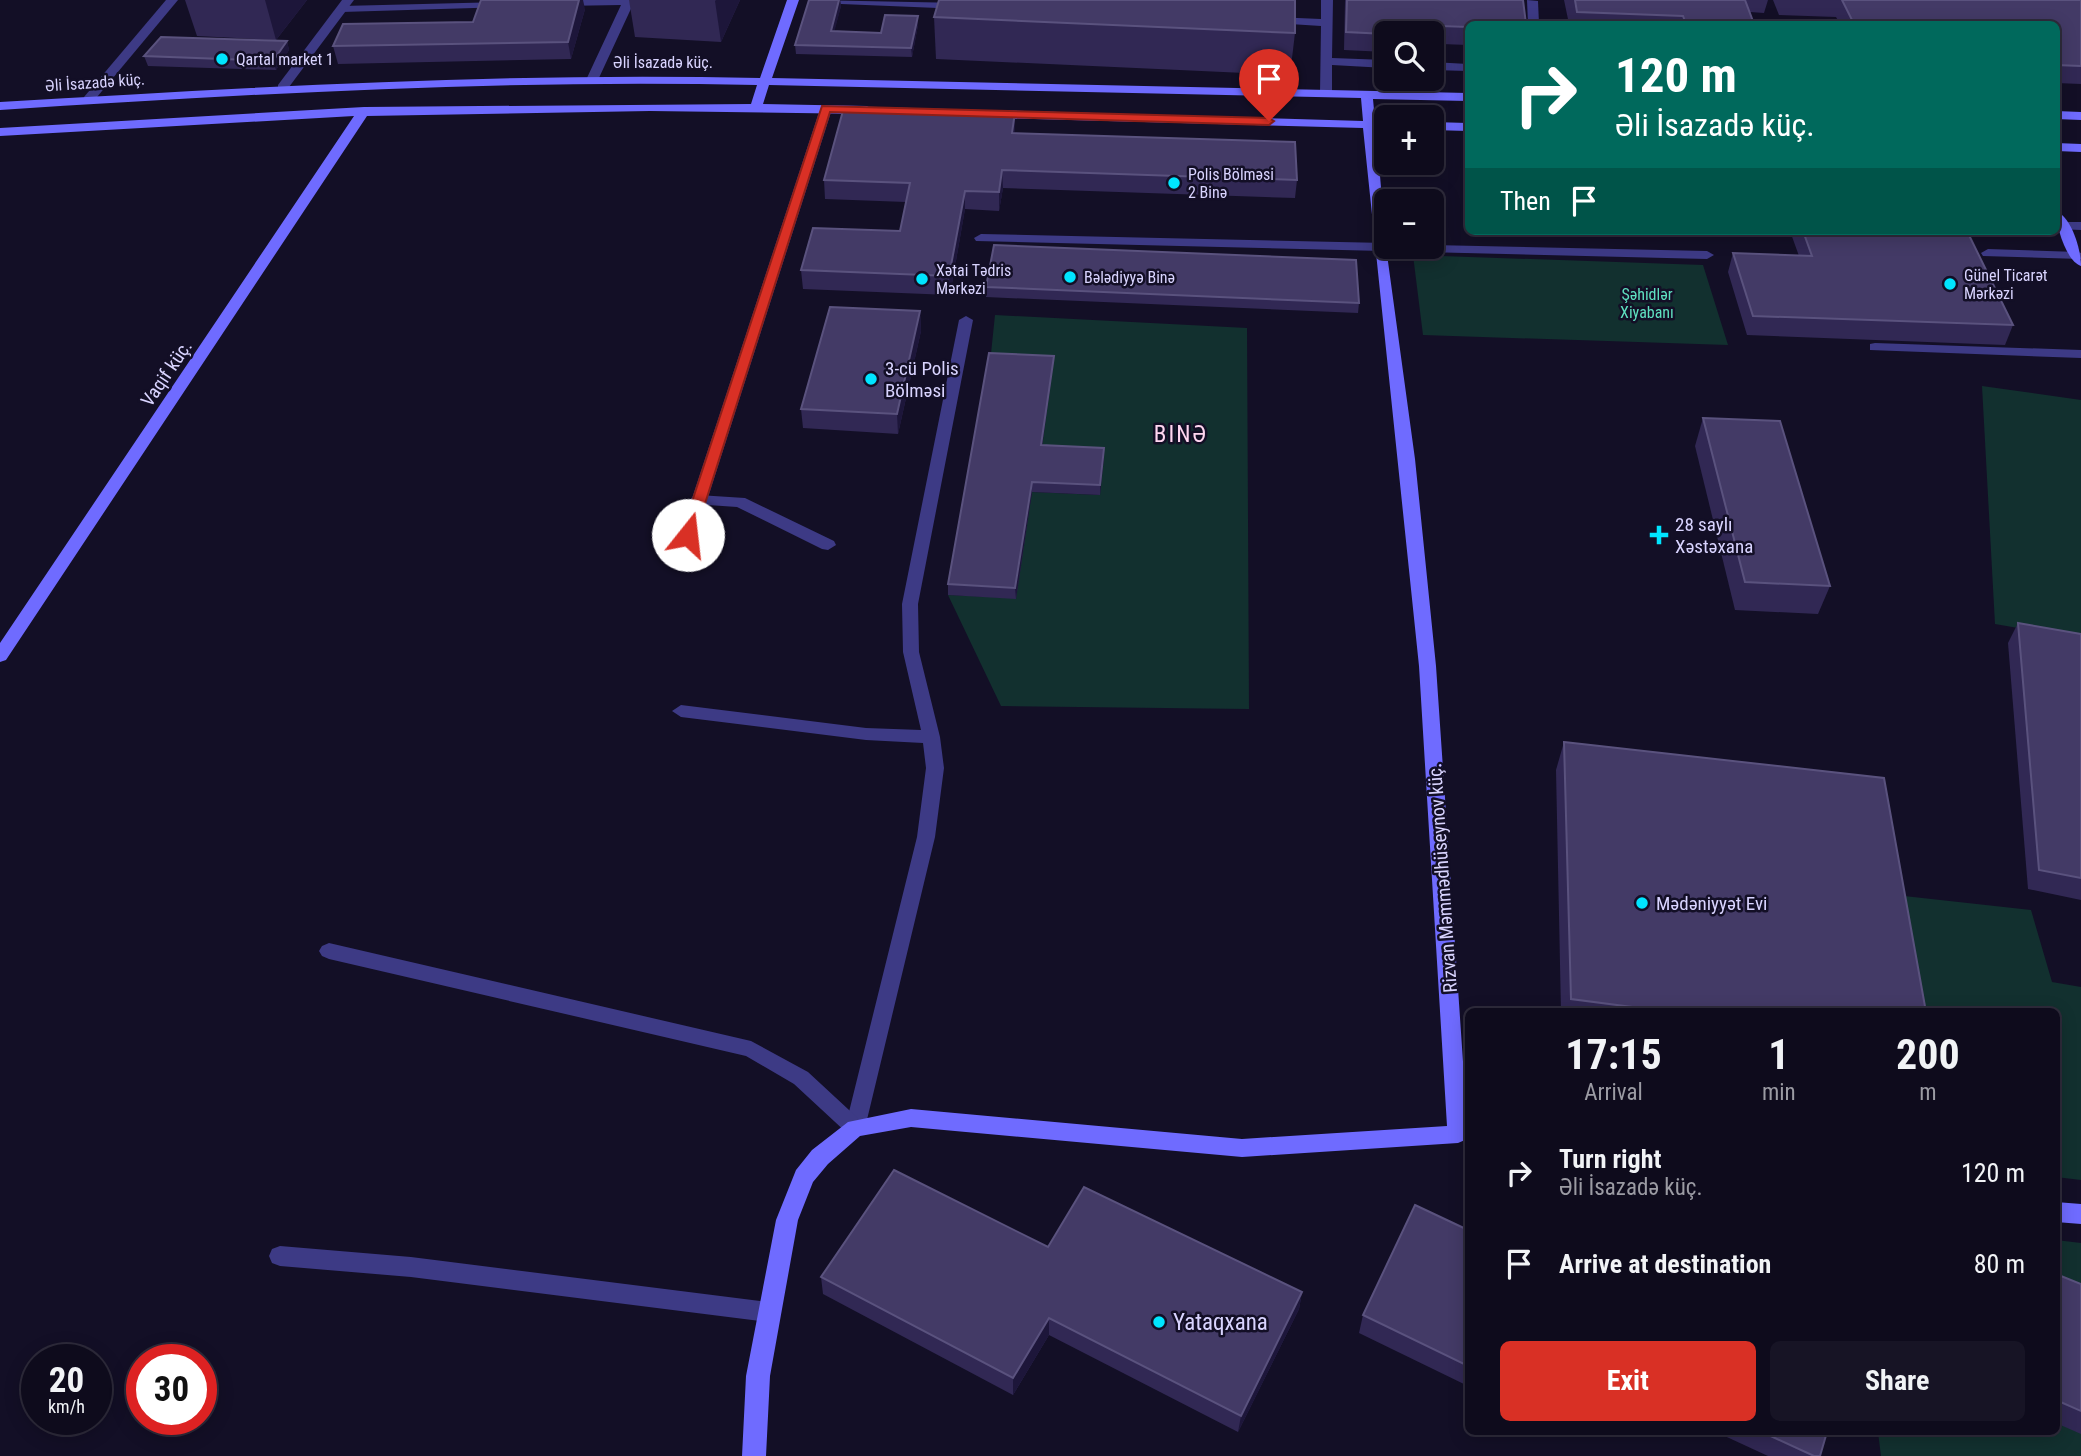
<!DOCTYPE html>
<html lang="en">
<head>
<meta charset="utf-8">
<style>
	body { margin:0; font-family:"Roboto Condensed",sans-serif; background:#171425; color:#f1f3f6; height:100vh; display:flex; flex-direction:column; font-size:26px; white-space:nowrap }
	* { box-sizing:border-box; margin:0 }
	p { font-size:23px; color:#9b9ba3 }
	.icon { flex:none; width:38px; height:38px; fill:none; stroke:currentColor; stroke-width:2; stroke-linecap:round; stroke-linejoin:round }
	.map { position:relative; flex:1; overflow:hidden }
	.panel { position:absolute; left:1465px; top:1008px; width:595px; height:427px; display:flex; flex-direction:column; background:#0e0b1c; border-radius:10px; box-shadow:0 4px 18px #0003,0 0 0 2px #2e2b3b }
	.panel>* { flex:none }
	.top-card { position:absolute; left:1465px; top:21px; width:595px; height:214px; border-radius:10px; box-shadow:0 4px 18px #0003,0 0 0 2px #2e2b3b; background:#00695c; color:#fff; overflow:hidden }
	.fabs { position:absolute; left:1374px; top:21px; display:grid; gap:14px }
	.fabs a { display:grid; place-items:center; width:70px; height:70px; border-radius:10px; background:#0e0b1c; box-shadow:0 4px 18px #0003,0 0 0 2px #2e2b3b; font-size:35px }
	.speed { position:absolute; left:21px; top:1344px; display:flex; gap:14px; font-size:35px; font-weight:700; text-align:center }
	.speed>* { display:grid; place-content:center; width:91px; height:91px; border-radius:50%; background:#0e0b1c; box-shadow:0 4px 18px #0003,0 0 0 2px #2e2b3b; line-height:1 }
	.speed small { font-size:18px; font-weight:400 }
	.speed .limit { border:10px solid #d22; background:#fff; color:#111 }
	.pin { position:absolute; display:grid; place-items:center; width:60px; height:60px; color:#fff; margin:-72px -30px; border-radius:50% 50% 50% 0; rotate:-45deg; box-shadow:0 0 7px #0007 }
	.pin .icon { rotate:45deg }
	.me { position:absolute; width:77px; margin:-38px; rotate:16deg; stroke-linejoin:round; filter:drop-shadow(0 0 5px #0008) }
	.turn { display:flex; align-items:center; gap:24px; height:147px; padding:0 35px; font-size:32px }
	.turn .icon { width:91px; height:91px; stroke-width:2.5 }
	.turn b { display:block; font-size:49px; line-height:60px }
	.then { display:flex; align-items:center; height:66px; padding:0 35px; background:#0003; gap:14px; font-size:26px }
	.eta { display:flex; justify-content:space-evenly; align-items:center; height:119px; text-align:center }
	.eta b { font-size:42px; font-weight:700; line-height:49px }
	.button { display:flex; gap:14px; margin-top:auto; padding:14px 35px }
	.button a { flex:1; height:80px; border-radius:10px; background:#d93025; color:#fff; font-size:28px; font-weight:700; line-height:80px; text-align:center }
	.button a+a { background:#171425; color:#f1f3f6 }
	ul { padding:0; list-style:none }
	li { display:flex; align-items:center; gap:21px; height:91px; padding:0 35px }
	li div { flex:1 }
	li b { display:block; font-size:26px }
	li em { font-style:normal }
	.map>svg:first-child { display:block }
	.green { fill:#12302f }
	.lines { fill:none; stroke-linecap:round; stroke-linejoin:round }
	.lane { fill:#3d3a85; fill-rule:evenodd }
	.street { fill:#3d3a85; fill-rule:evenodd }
	.secondary { fill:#6f6bff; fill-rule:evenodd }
	.wall { fill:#312854 }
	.shaded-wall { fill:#1d163a }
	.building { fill:#433a66; stroke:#5a527e; stroke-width:2 }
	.route { fill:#d93025; stroke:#8d1f18; stroke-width:2 }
	.poi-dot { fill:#00e5ff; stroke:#130f26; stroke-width:2.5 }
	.labels { text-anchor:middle; stroke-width:5; stroke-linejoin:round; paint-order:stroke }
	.far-poi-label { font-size:16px; fill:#d9d4ff; stroke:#130f26; text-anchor:start }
	.far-street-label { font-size:16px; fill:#d9d4ff; stroke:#130f26 }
	.far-park-label { font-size:16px; fill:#5fe0c0; stroke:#130f26 }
	.poi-label { font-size:19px; fill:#d9d4ff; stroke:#130f26; text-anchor:start }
	.street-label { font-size:19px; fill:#d9d4ff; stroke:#130f26 }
	.quarter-label { font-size:23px; letter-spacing:2px; fill:#ffd6f0; stroke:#130f26 }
	.near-poi-label { font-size:23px; fill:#d9d4ff; stroke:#130f26; text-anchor:start }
</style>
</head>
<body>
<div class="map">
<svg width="2081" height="1456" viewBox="0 0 2081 1456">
	<rect width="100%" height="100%" fill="#130f26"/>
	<g class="green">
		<polygon points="1413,255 1703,265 1728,345 1423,335"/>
		<polygon points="995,315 1247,328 1249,709 1001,706 948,595 1015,598 1032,492 1099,495 1104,458 1041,455 990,363"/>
		<polygon points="1982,386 2081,400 2081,639 1995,624"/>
		<polygon points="1904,896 2031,910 2052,982 2081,987 2081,1180 2056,1177 2056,1012 1922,1011"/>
		<polygon points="2056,1240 2081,1243 2081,1456 1881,1456 1878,1432 2056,1432"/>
	</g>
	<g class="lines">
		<g class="lane">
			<polygon points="166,0 178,0 92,103 84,103 84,97"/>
			<polygon points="635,0 598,80 588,83 586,80 621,5 562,6 556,3 561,0"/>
			<polygon points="811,0 962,3 968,6 962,9 817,3"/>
			<polygon points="1321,0 1333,0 1332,58 1386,60 1386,68 1332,65 1332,93 1326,97 1320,93 1321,26 1274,23 1268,20 1274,17 1321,19"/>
			<polygon points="1527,0 1538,1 1539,24 1528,24"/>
			<polygon points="503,2 509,5 507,7 342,12 336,9 342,6"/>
			<polygon points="1432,62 1468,64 1468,71 1432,70"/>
			<polygon points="2062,222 2081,222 2081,230 2057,229 2057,223"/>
			<polygon points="981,234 1386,243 1386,247 1432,247 1432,245 1707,251 1714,255 1707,259 976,241 974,238"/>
			<polygon points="1988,249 2078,252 2081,253 2081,259 1983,256 1981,253"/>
			<polygon points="966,316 973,320 918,604 919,652 940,737 944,768 935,837 865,1128 862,1134 855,1137 848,1134 845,1128 917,837 926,768 923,743 866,740 681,717 672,711 681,705 866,728 921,730 903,652 902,604 959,320"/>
			<polygon points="1875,343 2081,350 2081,358 1870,350 1870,344"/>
			<polygon points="698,495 745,498 834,541 836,545 828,550 822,549 737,507 693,504 690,500 693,496"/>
		</g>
		<g class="street">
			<polygon points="342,0 354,0 286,91 278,91 278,85"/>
			<polygon points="826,105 832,109 696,535 688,540 682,539 680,535 820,109"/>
			<polygon points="329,943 751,1041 808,1072 862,1122 865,1128 862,1134 855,1137 848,1134 794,1084 746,1056 329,959 322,956 319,951 322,946"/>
			<polygon points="280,1246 411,1257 768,1302 776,1305 779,1312 776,1319 768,1322 411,1277 280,1266 272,1263 269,1256 272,1249"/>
		</g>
		<g class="secondary">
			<path d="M 787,0 L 799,0 L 772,78 L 1468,93 L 1468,101 L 1373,99 L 1375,121 L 1386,121 L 1386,129 L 1376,128 L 1386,247 L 1415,459 L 1436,666 L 1468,1135 L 1465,1140 L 1458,1143 L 1242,1157 L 911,1127 L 860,1136 L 828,1164 L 813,1182 L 798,1220 L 770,1376 L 766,1456 L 742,1456 L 746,1376 L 776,1220 L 796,1170 L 812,1150 L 848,1122 L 911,1109 L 1242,1139 L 1447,1126 L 1419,666 L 1363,128 L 993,118 L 987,114 L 993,110 L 1363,121 L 1361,98 L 769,85 L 763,104 L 867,106 L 873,110 L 867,114 L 650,111 L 367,116 L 6,660 L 0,662 L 0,643 L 354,116 L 0,136 L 0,128 L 364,107 L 751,104 L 757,85 C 504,79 252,94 0,110 L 0,102 C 253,87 506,72 760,78 Z"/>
			<polygon points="2056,111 2081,112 2081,120 2056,119"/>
			<polygon points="1432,122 1468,123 1468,131 1432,130"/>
			<polygon points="2056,143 2081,144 2081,152 2056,151"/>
			<path d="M 2056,211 C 2072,218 2081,250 2081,266 C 2066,261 2056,226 2056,211 Z"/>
			<polygon points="2056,1202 2081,1204 2081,1224 2056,1222"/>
		</g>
	</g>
	<g class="wall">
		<polygon points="185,0 307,0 276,40 197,36"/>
		<polygon points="629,0 740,0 721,42 635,37"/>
		<polygon points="809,0 840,0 841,6 834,31 881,33 918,25 912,57 796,54 795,45"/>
		<polygon points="1345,0 1523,0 1468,24 1468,45 1441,44 1439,55 1432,54 1432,33 1386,33 1386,52 1344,50"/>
		<polygon points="1564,0 1768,0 1764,13 1750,12 1754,24 1569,24"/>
		<polygon points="1773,0 2081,0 2081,84 2056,83 2056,24 1840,24 1836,17 1779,15"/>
		<polygon points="585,9 571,59 338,64 333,46 473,22"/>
		<polygon points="934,17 1295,33 1290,75 936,59"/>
		<polygon points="287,41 289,50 276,70 148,66 144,56"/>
		<polygon points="1015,133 1297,180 1295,198 1003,188 999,211 965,209 950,295 803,289 801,270 900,231 906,202 825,199 824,180"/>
		<polygon points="1790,231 1967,231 2013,325 2005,345 1747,335 1728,272 1733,253 1799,256"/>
		<polygon points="986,287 1359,303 1358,313 986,297"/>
		<polygon points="920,311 921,331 898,434 803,428 801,409"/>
		<polygon points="1054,356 1053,366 1042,445 1104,448 1100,495 1032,492 1016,599 948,595 948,584"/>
		<polygon points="1703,418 1830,586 1818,614 1735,610 1695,446"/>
		<polygon points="2018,623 2081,634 2081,900 2028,889 2008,643"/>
		<polygon points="1564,742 1926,1012 1561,1012 1556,770"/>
		<polygon points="1468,1230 1468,1386 1359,1333 1363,1315"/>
		<polygon points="1048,1247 1302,1292 1299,1309 1238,1432 1049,1335 1013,1395 823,1294 821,1277"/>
		<polygon points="2056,1274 2081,1284 2081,1434 2056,1423"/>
		<polygon points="1562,1432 1575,1432 1573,1437"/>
		<polygon points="1716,1432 1827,1432 1820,1456 1768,1456"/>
	</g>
	<g class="shaded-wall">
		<polygon points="265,0 307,0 276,40"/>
		<polygon points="579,0 583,0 585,9 571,59 568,42"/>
		<polygon points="716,0 740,0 721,42 715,1"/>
		<polygon points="839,0 840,0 841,6 832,41 831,31"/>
		<polygon points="918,16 918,25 912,57 911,48"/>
		<polygon points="287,41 289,50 276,70 273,61"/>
		<polygon points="1015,112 1015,131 1012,151 1012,133"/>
		<polygon points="1002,170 1003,188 999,211 999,192"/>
		<polygon points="965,191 965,209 950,295 949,276"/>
		<polygon points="920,311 921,331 898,434 897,414"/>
		<polygon points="1054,356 1053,366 1041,455 1041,445"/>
		<polygon points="1104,448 1104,458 1100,495 1100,485"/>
		<polygon points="1032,482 1032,492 1016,599 1015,588"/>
		<polygon points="1302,1292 1299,1309 1238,1432 1241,1416"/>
		<polygon points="1049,1318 1049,1335 1013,1395 1013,1378"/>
	</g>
	<g class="building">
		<polygon points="481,0 579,0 568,42 333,46 343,24 473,22"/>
		<polygon points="809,0 839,0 831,31 881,33 885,15 918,16 911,48 795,45"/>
		<polygon points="939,0 1295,0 1295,33 934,17"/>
		<polygon points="1347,0 1523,0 1526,24 1468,24 1468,27 1441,26 1442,37 1432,36 1432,33 1386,34 1346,32"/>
		<polygon points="1575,0 1745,0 1754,24 1686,24 1683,16 1577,12"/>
		<polygon points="1842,0 2081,0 2081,66 2056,65 2056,24 1854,24"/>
		<polygon points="161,37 287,41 273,61 144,56"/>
		<polygon points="844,107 1015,112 1012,133 1295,142 1297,180 1002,170 999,192 965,191 949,276 801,270 813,228 900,231 910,183 824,180"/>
		<polygon points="1803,231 1967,231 2013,325 1753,316 1733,253 1812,256"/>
		<polygon points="994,245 1356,260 1359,303 986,287"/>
		<polygon points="830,307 920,311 897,414 801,409"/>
		<polygon points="989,353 1054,356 1041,445 1104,448 1100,485 1032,482 1015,588 948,584"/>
		<polygon points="1703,418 1780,421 1830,586 1745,582"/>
		<polygon points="2018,623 2081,634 2081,878 2039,870"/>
		<polygon points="1564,742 1884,778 1926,1012 1671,1012 1571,999"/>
		<polygon points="894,1170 1048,1247 1084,1187 1302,1292 1241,1416 1049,1318 1013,1378 821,1277"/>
		<polygon points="1415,1205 1468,1230 1468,1366 1363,1315"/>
		<polygon points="2056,1274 2081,1284 2081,1411 2056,1400"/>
		<polygon points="1762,1432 1827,1432 1820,1456 1814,1456"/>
	</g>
	<polygon class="route" points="822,106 1269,118 1274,121 1269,125 830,112 695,535 693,538 683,538 681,535"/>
	<g class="poi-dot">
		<circle cx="222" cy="59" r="7"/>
		<circle cx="1174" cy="183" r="7"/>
		<circle cx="1070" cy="277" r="7"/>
		<circle cx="922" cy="279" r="7"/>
		<circle cx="1950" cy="284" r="7"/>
		<circle cx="871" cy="379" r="7"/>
		<path d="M1655.5 524.5h7v7h7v7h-7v7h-7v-7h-7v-7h7z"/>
		<circle cx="1642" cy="903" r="7"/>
		<circle cx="1159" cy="1322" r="7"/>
	</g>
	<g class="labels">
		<g class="far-poi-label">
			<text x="236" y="65">Qartal market 1</text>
			<text x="1188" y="180">Polis Bölməsi<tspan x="1188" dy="18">2 Binə</tspan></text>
			<text x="936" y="276">Xətai Tədris<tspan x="936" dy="18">Mərkəzi</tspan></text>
			<text x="1964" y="281">Günel Ticarət<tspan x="1964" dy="18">Mərkəzi</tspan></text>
			<text x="1084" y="283">Bələdiyyə Binə</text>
		</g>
		<g class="far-street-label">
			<text x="663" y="68">Əli İsazadə küç.</text>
			<text transform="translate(95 82) rotate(-4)" y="6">Əli İsazadə küç.</text>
		</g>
		<g class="far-park-label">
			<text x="1647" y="300">Şəhidlər<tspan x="1647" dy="18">Xiyabanı</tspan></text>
		</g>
		<g class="poi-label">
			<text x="885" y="375">3-cü Polis<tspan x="885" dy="22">Bölməsi</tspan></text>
			<text x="1675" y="531">28 saylı<tspan x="1675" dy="22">Xəstəxana</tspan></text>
			<text x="1656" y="910">Mədəniyyət Evi</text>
		</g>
		<g class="street-label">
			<text transform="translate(166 373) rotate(-56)" y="7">Vaqif küç.</text>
			<text transform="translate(1442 878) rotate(-94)" y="7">Rizvan Məmmədhüseynov küç.</text>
		</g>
		<g class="quarter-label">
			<text x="1181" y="442">BINƏ</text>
		</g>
		<g class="near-poi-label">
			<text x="1173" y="1330">Yataqxana</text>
		</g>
	</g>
</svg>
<div class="fabs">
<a><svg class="icon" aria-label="search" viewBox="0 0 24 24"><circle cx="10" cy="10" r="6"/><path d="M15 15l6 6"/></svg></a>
<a>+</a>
<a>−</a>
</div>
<div class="speed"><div>20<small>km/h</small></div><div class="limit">30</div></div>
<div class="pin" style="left:1269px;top:121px;background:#d93025"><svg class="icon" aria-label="arrive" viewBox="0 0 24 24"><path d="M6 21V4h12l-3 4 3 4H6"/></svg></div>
<svg class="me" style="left:688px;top:535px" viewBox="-20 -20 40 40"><circle r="19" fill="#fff"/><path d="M0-13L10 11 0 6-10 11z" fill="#d93025"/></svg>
<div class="top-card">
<div class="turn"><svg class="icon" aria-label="right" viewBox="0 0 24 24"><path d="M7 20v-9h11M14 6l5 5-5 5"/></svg><div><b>120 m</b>Əli İsazadə küç.</div></div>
<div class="then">Then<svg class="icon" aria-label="arrive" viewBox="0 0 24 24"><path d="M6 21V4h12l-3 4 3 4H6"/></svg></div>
</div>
<section class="panel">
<div class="eta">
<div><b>17:15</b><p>Arrival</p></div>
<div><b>1</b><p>min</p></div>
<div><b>200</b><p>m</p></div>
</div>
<ul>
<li><svg class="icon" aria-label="right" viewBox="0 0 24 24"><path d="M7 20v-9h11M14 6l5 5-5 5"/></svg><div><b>Turn right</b><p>Əli İsazadə küç.</p></div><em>120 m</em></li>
<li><svg class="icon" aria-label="arrive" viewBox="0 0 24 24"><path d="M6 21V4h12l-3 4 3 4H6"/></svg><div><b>Arrive at destination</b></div><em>80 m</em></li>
</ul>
<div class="button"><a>Exit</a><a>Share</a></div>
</section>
</div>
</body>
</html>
